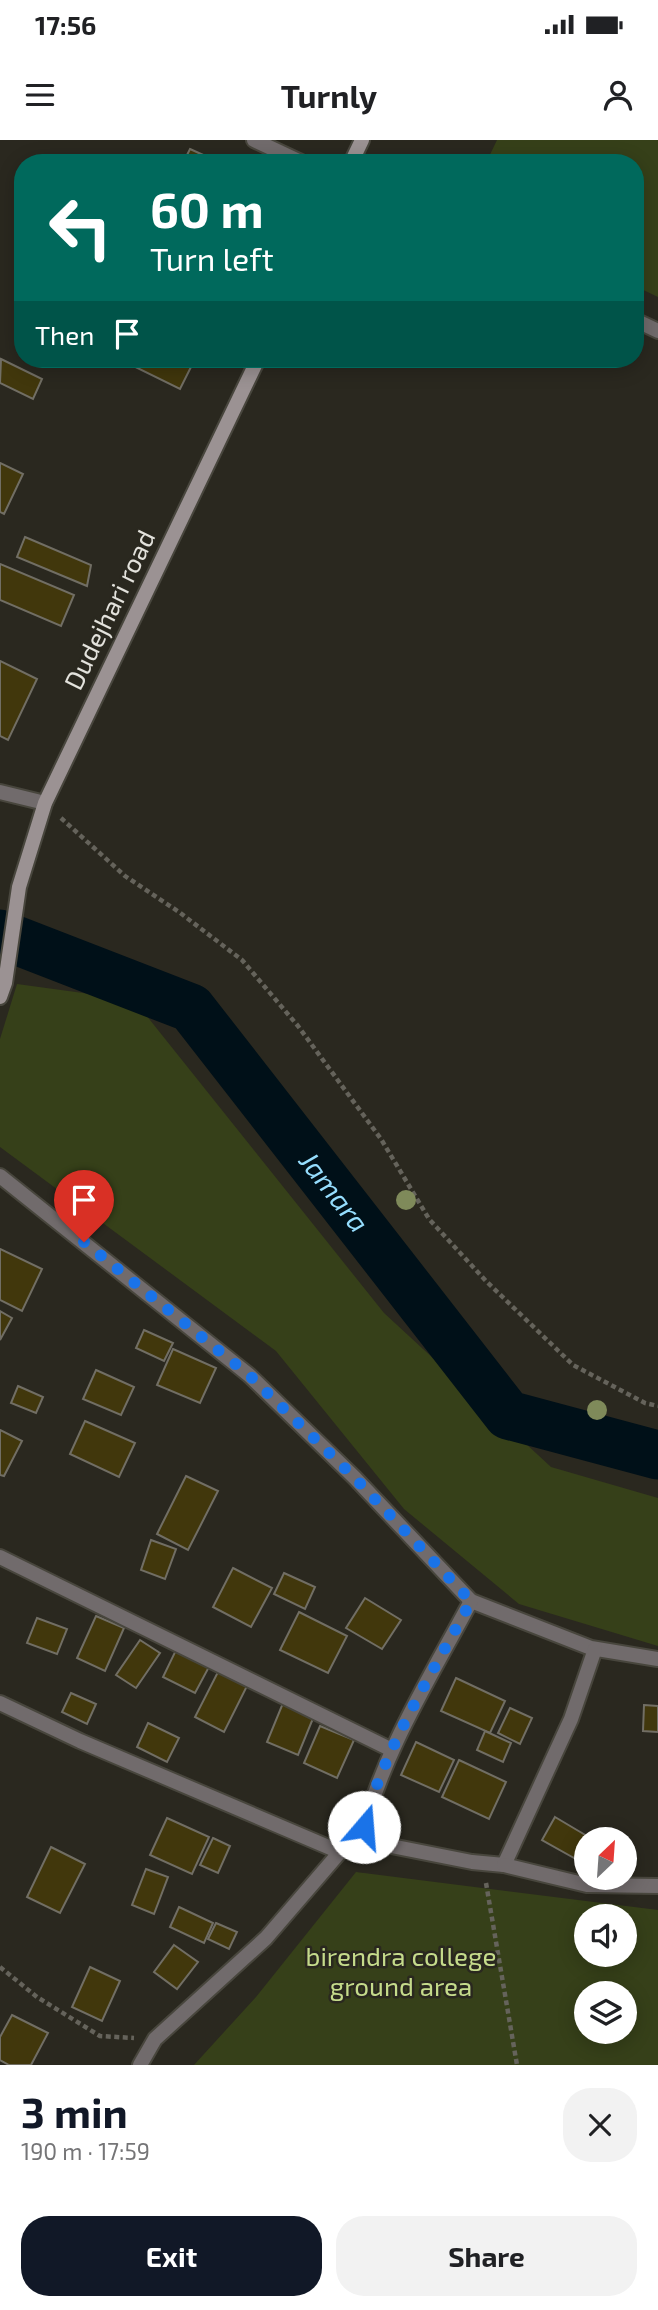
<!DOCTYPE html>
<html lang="en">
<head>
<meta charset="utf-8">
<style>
	body { margin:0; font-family:"Exo 2",sans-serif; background:#f2f2f2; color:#202124; height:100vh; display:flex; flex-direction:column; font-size:26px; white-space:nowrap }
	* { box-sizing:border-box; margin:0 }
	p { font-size:23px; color:#757577 }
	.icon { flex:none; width:38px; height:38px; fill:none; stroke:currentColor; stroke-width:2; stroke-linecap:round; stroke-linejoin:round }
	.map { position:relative; height:1925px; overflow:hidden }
	.sheet { display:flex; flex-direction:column; background:#fff; flex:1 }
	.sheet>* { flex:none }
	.guide { position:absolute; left:14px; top:14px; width:630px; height:214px; border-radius:28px; box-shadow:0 4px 18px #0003; background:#00695c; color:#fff; overflow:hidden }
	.needle { width:46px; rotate:25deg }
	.fabs { position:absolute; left:574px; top:1687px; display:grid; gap:14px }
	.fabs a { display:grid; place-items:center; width:63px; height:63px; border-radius:50%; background:#fff; box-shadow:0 4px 18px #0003; font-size:35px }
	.pin { position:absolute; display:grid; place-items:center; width:60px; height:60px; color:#fff; margin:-72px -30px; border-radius:50% 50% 50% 0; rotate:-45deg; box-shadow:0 0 7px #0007 }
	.pin .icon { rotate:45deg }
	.me { position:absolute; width:77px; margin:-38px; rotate:18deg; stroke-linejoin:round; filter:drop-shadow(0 0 5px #0008) }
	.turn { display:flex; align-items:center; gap:24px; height:147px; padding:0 21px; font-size:32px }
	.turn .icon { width:91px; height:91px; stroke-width:2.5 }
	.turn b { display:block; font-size:49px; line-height:60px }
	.then { display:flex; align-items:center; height:66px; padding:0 21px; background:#0003; gap:14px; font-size:26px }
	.round { display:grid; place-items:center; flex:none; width:74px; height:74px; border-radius:28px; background:#f2f2f2 }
	.summary { display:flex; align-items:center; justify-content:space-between; height:119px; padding:0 21px }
	h1 { font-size:42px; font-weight:700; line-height:52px; color:#111827 }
	.button { display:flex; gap:14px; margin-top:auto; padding:14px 21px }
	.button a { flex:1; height:80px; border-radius:28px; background:#111827; color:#fff; font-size:28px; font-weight:700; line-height:80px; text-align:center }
	.button a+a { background:#f2f2f2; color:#202124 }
	.status { display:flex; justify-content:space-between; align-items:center; height:49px; padding:0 35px; background:#fff; direction:ltr }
	.status svg { height:19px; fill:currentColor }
	header { display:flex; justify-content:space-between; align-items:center; height:91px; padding:0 21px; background:#fff; font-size:32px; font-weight:700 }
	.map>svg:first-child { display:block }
	.green { fill:#364019; fill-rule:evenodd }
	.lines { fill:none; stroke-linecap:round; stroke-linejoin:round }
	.river { stroke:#001018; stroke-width:49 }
	.building { fill:#41370c; stroke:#716e64; stroke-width:2 }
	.street-casing { stroke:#48463d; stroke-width:18 }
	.secondary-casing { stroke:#48463d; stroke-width:18 }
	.path { stroke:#65635b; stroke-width:4.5; stroke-dasharray:5 3.5; stroke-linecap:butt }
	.street { stroke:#716b6c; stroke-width:14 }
	.secondary { stroke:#9b9293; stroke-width:14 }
	.tree { fill:#7f8a5a }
	.route { stroke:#1a73e8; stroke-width:12; stroke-dasharray:0 21.6 }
	.labels { text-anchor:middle; stroke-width:5; stroke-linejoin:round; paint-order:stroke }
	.street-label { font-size:26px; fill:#e3e2dc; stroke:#2a281f }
	.park-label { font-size:26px; fill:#c5db8b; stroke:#2a281f }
	.water-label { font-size:28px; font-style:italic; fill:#95ddfd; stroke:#2a281f }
</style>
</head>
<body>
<div class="status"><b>17:56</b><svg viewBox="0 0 49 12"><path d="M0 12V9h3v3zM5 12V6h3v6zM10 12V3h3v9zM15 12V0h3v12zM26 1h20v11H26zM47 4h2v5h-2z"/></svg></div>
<header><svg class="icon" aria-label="menu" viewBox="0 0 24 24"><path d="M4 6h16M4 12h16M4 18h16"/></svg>Turnly<svg class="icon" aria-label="person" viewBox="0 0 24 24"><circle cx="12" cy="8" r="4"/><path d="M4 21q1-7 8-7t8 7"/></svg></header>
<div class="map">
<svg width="658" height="1925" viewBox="0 0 658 1925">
	<rect width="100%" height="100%" fill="#2a281f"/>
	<g class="green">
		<polygon points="497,0 658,0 658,157 635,146 635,23 486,23"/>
		<polygon points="17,844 134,860 384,1173 551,1327 658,1358 658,1506 519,1464 404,1369 276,1211 0,1007 0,899"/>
		<path d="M 356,1732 L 658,1770 L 658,1925 L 194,1925 L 256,1857 ZM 586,1776 L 625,1776 L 625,1815 L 586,1815 ZM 586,1853 L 625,1853 L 625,1892 L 586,1892 Z"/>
	</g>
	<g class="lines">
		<path class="river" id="s1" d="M 0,794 L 191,868 L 508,1275 L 658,1315"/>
	</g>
	<g class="building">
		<polygon points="190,9 221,23 183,23"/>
		<polygon points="1,219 42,239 33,259 0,243"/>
		<polygon points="122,219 195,219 180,249 121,220"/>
		<polygon points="0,323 23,334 4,374 0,372"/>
		<polygon points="25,397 91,425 87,446 17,417"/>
		<polygon points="0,424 74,455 61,486 0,460"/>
		<polygon points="0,521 37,539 8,600 0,596"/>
		<polygon points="0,1109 42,1129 22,1171 0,1160"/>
		<polygon points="0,1171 12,1178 0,1200"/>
		<polygon points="144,1190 173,1203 164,1221 136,1208"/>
		<polygon points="173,1209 216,1228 200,1263 157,1245"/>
		<polygon points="96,1230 134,1247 121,1275 83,1259"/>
		<polygon points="18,1246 43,1257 36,1273 11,1263"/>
		<polygon points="85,1281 135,1303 119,1337 70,1314"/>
		<polygon points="0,1290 22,1301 4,1336 0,1335"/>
		<polygon points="186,1336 218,1351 188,1410 157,1394"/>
		<polygon points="151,1400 176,1409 165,1439 141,1430"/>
		<polygon points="233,1428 272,1448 251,1487 213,1467"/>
		<polygon points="284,1433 315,1447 305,1469 274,1454"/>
		<polygon points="365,1458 401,1480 382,1509 346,1488"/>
		<polygon points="299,1472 347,1496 328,1533 280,1510"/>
		<polygon points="96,1476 124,1488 105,1531 77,1518"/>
		<polygon points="37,1478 67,1489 57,1514 27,1503"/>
		<polygon points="140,1500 160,1513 136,1548 116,1535"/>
		<polygon points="177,1508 210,1525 195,1553 163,1537"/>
		<polygon points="220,1528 249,1542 224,1592 195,1577"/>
		<polygon points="456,1538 505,1561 490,1593 441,1571"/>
		<polygon points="71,1553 96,1564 87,1584 62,1572"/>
		<polygon points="283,1563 314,1576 298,1615 267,1602"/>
		<polygon points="644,1565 658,1566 658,1592 643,1591"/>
		<polygon points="510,1568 532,1578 520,1604 498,1593"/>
		<polygon points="148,1583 179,1598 167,1622 137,1607"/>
		<polygon points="320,1586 354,1600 337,1638 304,1623"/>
		<polygon points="485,1591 511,1603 503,1622 477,1610"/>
		<polygon points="416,1602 454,1620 439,1652 401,1635"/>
		<polygon points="459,1620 506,1642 489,1679 442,1657"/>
		<polygon points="555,1677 587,1696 574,1718 542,1700"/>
		<polygon points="167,1678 209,1697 192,1734 150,1715"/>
		<polygon points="213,1698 230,1706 218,1733 200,1725"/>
		<polygon points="51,1707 85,1724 60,1773 27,1757"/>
		<polygon points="146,1729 168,1737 154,1774 132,1765"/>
		<polygon points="179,1767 213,1783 204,1803 170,1787"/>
		<polygon points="216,1783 237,1792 229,1809 208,1799"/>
		<polygon points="174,1805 198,1822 177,1849 154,1832"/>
		<polygon points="90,1827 120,1841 102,1881 72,1867"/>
		<polygon points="12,1875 48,1893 31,1925 9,1925 0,1920 0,1897"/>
	</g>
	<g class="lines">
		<g class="street-casing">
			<g id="street">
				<polyline points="254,0 303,23"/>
				<polyline points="635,180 658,191"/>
				<polyline points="0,652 45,663"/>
				<polyline points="0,1036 249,1235 355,1338 471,1461 591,1508 658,1519"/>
				<polyline points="0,1417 392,1610"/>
				<polyline points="0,1563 80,1601 340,1712 266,1798 155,1899 140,1925"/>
				<polyline points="361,1700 472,1722 504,1725 571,1579 595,1509"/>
				<path d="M 340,1712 L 361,1700 C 381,1615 430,1538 471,1461"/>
				<polyline points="504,1725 587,1745 658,1746"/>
			</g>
		</g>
		<g class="secondary-casing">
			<g id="secondary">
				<polyline points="351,23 362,0"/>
				<polyline points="0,857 5,843 19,747 45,663 258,219"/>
			</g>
		</g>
		<g class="path">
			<polyline points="61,678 125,736 179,772 242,820 298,886 381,999 429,1079 486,1141 573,1225 645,1263 658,1266"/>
			<polyline points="486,1743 517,1925"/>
			<polyline points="0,1827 37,1857 100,1896 134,1898"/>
		</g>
		<use href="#street" class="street"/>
		<use href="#secondary" class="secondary"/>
	</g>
	<g class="tree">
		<circle cx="406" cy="1060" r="10"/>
		<circle cx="597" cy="1270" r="10"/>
	</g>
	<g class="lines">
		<path class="route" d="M 84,1102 L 249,1235 L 355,1338 L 471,1461 C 435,1529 381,1613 364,1687"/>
	</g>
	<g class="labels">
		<g class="street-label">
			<text transform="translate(110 470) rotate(-64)" y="9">Dudejhari road</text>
		</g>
		<g class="park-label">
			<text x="401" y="1826">birendra college<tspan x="401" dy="30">ground area</tspan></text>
		</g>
		<g class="water-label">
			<text dy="10" stroke="none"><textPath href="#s1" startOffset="438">Jamara</textPath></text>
		</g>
	</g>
</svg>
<div class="fabs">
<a><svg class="needle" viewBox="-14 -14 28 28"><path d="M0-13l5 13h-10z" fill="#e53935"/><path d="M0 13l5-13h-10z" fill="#757577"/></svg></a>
<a><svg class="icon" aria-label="sound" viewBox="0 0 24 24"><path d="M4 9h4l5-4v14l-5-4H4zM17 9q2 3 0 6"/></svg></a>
<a><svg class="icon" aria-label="layers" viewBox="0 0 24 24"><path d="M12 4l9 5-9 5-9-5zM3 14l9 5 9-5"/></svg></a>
</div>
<div class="pin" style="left:84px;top:1102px;background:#d93025"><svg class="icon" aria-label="arrive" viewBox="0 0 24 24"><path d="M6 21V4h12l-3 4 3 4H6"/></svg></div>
<svg class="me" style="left:364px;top:1687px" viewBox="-20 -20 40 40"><circle r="19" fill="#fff"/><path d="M0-13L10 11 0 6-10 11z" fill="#1a73e8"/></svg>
<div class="guide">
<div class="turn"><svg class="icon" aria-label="left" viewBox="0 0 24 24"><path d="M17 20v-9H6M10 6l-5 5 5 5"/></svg><div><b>60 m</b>Turn left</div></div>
<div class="then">Then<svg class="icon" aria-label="arrive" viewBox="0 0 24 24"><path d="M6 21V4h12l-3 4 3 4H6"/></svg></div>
</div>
</div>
<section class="sheet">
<div class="summary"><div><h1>3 min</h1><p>190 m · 17:59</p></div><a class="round"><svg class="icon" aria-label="close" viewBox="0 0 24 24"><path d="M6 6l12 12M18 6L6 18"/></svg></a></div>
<div class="button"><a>Exit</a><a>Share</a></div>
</section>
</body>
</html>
